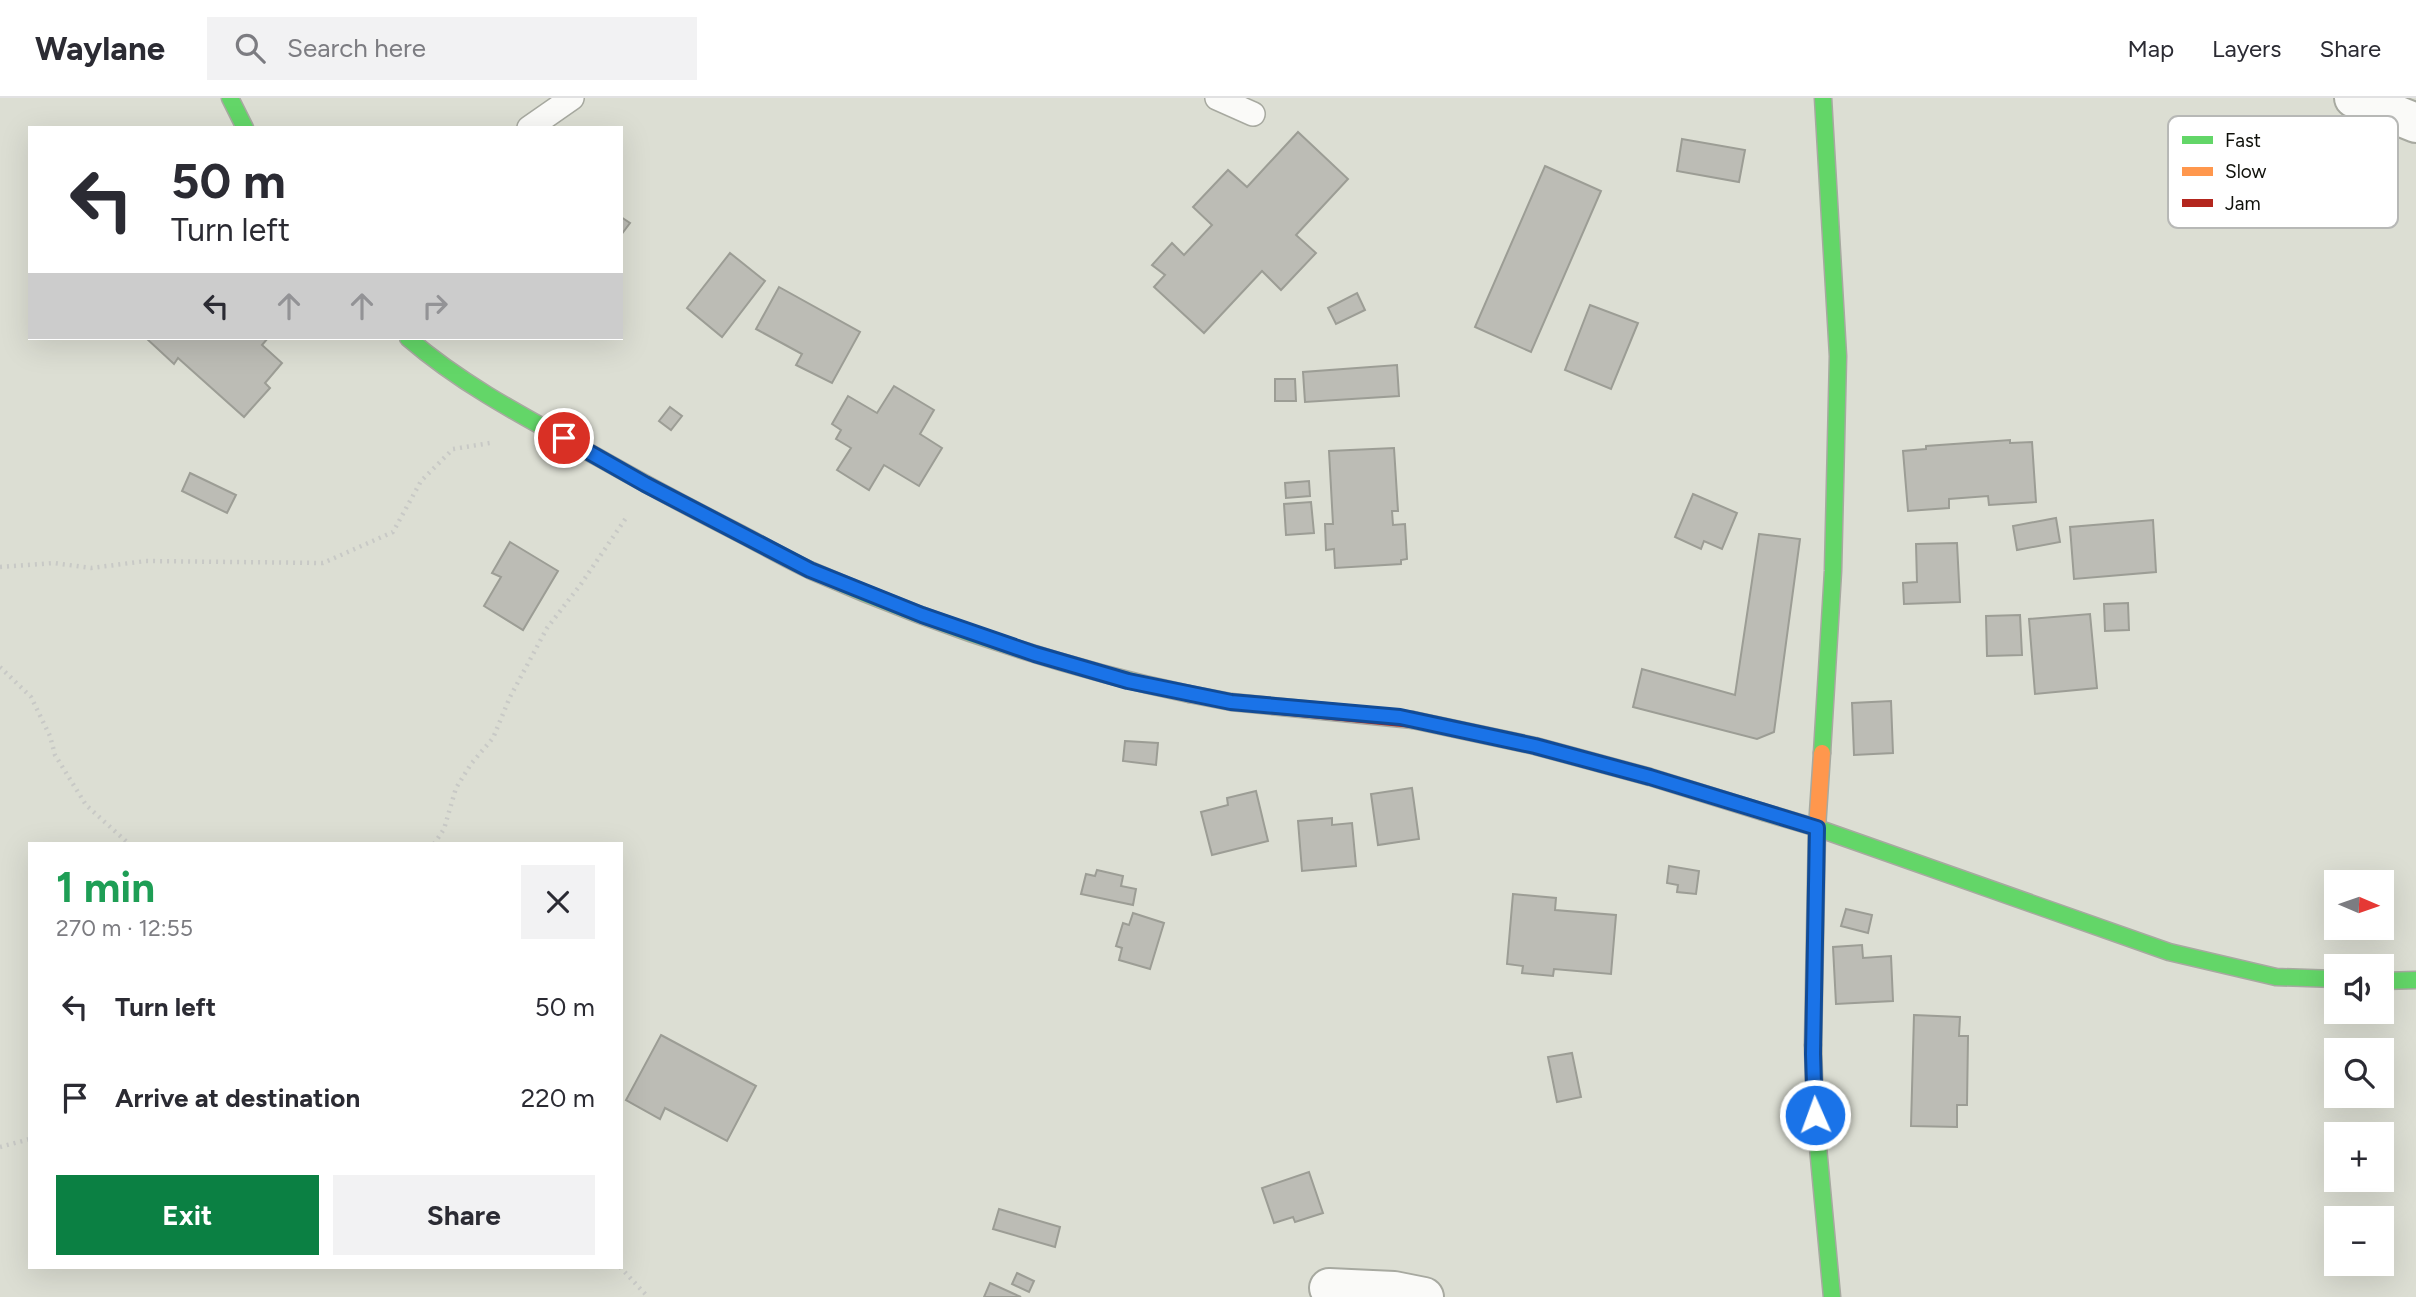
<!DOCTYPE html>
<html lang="en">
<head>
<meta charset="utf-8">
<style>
	body { margin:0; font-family:Figtree,sans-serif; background:#f2f2f3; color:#2b2b33; height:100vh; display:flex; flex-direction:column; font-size:26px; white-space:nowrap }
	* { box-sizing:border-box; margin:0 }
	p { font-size:23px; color:#7c7c81 }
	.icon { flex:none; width:38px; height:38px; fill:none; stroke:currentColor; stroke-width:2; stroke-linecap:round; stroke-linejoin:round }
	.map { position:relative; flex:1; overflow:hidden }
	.side { position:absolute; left:28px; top:744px; width:595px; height:427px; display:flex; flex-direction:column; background:#fff; border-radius:0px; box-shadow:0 7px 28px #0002 }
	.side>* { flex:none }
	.hud { position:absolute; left:28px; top:28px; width:595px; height:214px; border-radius:0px; box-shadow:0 7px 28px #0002; background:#fff; color:#2b2b33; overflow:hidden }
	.needle { width:46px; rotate:92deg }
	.fabs { position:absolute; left:2324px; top:772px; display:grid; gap:14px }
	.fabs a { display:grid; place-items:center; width:70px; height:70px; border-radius:0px; background:#fff; box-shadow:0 7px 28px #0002; font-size:35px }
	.pin { position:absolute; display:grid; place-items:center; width:60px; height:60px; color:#fff; margin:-30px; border:4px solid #fff; border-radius:50%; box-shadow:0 2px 7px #0007 }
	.me { position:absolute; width:77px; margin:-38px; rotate:358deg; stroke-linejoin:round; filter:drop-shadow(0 0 5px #0008) }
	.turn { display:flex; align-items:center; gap:24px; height:147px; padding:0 28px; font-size:32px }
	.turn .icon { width:91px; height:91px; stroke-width:2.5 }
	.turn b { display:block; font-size:49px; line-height:60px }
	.lanes { display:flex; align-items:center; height:66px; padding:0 28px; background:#0003; justify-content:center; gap:35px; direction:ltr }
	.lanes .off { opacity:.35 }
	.round { display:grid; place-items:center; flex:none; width:74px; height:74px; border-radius:0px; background:#f2f2f3 }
	.head { display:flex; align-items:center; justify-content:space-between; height:119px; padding:0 28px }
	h1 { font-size:42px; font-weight:700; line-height:52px; color:#1e9e55 }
	.action { display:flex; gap:14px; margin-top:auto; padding:14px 28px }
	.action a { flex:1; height:80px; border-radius:0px; background:#0b8043; color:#fff; font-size:28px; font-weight:700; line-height:80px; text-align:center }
	.action a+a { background:#f2f2f3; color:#2b2b33 }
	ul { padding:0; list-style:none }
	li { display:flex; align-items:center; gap:21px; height:91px; padding:0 28px }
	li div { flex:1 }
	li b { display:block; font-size:26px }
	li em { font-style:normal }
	header { display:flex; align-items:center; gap:42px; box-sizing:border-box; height:98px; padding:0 35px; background:#fff; border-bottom:2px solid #e1e1e2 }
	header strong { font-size:33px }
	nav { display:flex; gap:38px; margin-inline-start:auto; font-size:24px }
	.search { width:490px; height:63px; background:#f2f2f3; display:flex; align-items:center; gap:18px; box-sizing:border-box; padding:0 24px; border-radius:0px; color:#7c7c81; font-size:26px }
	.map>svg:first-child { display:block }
	.building { fill:#bcbcb5; stroke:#9c9d95; stroke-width:2 }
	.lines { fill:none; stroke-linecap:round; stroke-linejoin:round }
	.lane-casing { stroke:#a7a9a0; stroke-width:26 }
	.street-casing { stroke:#a7a9a0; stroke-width:42 }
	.fast-casing { stroke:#a7a9a0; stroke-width:19 }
	.slow-casing { stroke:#a7a9a0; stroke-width:19 }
	.jam-casing { stroke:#a7a9a0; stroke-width:19 }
	.path { stroke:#c8c9c6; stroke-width:4.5; stroke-dasharray:2 5; stroke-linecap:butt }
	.lane { stroke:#fafaf8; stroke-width:23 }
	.street { stroke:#fafaf8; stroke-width:38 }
	.fast { stroke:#63d668; stroke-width:16 }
	.slow { stroke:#ff974d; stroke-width:16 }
	.jam { stroke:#b3261e; stroke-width:16 }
	.route-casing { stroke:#114b97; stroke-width:18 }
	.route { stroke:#1a73e8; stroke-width:12 }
	.key { fill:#fff; stroke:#b7b8b6; stroke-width:2 }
	.key-label { font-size:19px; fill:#10110b }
</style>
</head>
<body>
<header>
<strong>Waylane</strong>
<div class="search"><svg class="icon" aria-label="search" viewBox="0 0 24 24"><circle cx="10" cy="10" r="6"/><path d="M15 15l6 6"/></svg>Search here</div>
<nav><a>Map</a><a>Layers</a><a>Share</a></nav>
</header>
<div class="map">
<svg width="2416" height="1199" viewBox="0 0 2416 1199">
	<rect width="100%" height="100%" fill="#dcded3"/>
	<g class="building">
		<polygon points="1298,34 1348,81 1296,137 1316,155 1281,192 1262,173 1204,235 1154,189 1165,177 1152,167 1172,145 1184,157 1212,127 1193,109 1228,72 1247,89"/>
		<polygon points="1682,41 1745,52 1739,84 1677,73"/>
		<polygon points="1545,68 1601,93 1531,254 1475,229"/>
		<polygon points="621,119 630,125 621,137"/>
		<polygon points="730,155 765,183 722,239 687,210"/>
		<polygon points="779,189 860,234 832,285 796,267 802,256 756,231"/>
		<polygon points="1357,195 1365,212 1336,226 1328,210"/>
		<polygon points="1590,207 1638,225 1611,291 1565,272"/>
		<polygon points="146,240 268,240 262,247 282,265 265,285 270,290 244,319 178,260 174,266"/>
		<polygon points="1397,267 1399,298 1305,304 1303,274"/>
		<polygon points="1275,281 1295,281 1296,303 1275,303"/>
		<polygon points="894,288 934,312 920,336 942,350 919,388 884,367 869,392 837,372 851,350 836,341 841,332 832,326 848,298 877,315"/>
		<polygon points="670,309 682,318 671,332 659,323"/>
		<polygon points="2010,342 2010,345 2032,344 2036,404 1989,407 1988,398 1949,401 1949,410 1908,413 1903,353 1926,351 1926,348"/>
		<polygon points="1394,350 1398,413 1392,413 1393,427 1405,426 1407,461 1401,462 1401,466 1335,470 1334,451 1326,452 1325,426 1333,426 1329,353"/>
		<polygon points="190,375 236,397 227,415 182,393"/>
		<polygon points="1309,383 1310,398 1286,400 1285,385"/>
		<polygon points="1693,396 1737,415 1722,451 1704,443 1701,451 1675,439"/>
		<polygon points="1311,404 1314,435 1286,437 1284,406"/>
		<polygon points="2056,420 2060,444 2017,452 2013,428"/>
		<polygon points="2153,422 2156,474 2074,481 2070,429"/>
		<polygon points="1759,436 1800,441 1774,634 1757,641 1633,609 1642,571 1735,597"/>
		<polygon points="510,444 558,473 523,532 484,508 501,479 492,475"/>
		<polygon points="1957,445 1960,504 1904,506 1903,485 1917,484 1916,446"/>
		<polygon points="2128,505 2129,532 2105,533 2104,506"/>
		<polygon points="2090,516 2097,590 2035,596 2029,521"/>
		<polygon points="2020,517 2022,557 1987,558 1986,518"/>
		<polygon points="1891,603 1893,655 1854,657 1852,605"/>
		<polygon points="1125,643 1158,645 1156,667 1123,663"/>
		<polygon points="1412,690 1419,741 1378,747 1371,696"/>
		<polygon points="1256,693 1268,743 1212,757 1201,714 1228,707 1227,700"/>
		<polygon points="1332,720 1332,727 1352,725 1356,768 1302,773 1298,723"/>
		<polygon points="1669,768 1699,773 1696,796 1677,794 1678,787 1667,785"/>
		<polygon points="1097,772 1123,778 1121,788 1136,791 1133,807 1081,796 1086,776 1095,778"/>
		<polygon points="1513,796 1556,800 1555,812 1616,817 1611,876 1554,871 1553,878 1522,875 1523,868 1507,866"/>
		<polygon points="1846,811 1872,817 1868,835 1841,828"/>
		<polygon points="1133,815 1164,825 1150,871 1119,862 1122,850 1116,848 1123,825 1129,827"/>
		<polygon points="1862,847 1863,860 1891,858 1893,903 1836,906 1833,849"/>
		<polygon points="1914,917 1960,919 1959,938 1968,938 1967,1007 1957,1007 1957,1029 1911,1028"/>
		<polygon points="661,937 756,988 727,1043 665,1010 660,1021 626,1002"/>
		<polygon points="1572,955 1581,999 1557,1004 1548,959"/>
		<polygon points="1309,1074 1323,1115 1295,1124 1293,1119 1274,1125 1262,1090"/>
		<polygon points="999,1111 1060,1129 1055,1149 993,1131"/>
		<polygon points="1017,1175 1034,1183 1029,1194 1012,1186"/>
		<polygon points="990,1185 1021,1199 984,1199"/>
	</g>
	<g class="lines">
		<g class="lane-casing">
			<g id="lane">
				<polyline points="1217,0 1253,16"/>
				<polyline points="529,30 572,0"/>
			</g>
		</g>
		<g class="street-casing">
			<g id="street">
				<polyline points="2354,0 2416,25"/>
				<polyline points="1329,1190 1394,1193 1424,1199"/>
			</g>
		</g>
		<g class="fast-casing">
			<g id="fast">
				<polyline points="230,0 245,30"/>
				<path d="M 408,240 C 466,290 534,324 601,361 C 647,387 694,412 741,436 C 764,448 788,462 812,473 C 933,526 1060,569 1189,596"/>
				<polyline points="1822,655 1833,473 1838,258 1823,0"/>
				<polyline points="1763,714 1817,730 2169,854 2276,879 2336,881"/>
				<polyline points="2382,883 2416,882"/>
				<polyline points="1813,947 1815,1017 1832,1199"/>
			</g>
		</g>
		<g class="slow-casing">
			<g id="slow">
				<polyline points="1413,622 1535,648 1650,679 1763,714"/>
				<polyline points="1813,947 1817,730 1822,655"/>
			</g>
		</g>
		<g class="jam-casing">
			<polyline id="jam" points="1189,596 1231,604 1413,622"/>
		</g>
		<g class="path">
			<polyline points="0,469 54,465 91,470 146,463 323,465 393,434 421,383 453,351 490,345"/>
			<polyline points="0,569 31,599 50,638 55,657 86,707 129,746"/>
			<polyline points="434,746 444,731 456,690 471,666 493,640 510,599 547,530 581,486 626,420"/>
			<polyline points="0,1049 30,1041"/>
			<polyline points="620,1169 648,1199"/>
		</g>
		<use href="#lane" class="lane"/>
		<use href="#street" class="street"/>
		<use href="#fast" class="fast"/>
		<use href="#slow" class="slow"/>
		<use href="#jam" class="jam"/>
	</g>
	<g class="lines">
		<g class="route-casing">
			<polyline id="route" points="564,340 645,386 810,472 922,517 1035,556 1128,583 1231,604 1400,619 1535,648 1650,679 1817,730 1813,956 1815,1017"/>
		</g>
		<use href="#route" class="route"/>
	</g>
	<rect x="2168" y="18" width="230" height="112" rx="10" class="key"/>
	<rect x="2182" y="38" width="31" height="8" fill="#63d668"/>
	<rect x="2182" y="69" width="31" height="9" fill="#ff974d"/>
	<rect x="2182" y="101" width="31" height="8" fill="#b3261e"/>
	<g class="key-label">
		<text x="2225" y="49">Fast</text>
		<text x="2225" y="80">Slow</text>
		<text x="2225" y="112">Jam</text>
	</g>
</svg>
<div class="fabs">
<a><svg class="needle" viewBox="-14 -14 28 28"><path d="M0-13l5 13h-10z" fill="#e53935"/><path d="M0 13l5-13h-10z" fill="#7c7c81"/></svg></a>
<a><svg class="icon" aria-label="sound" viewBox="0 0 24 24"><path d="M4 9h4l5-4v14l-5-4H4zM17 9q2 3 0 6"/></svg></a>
<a><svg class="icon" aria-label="search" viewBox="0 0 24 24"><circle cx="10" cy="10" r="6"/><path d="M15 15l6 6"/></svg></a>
<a>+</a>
<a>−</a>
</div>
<div class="pin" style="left:564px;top:340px;background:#d93025"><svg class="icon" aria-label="arrive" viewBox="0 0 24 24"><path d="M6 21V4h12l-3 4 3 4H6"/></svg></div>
<svg class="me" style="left:1815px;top:1017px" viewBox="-20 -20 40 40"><circle r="17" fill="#1a73e8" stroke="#fff" stroke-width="3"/><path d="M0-11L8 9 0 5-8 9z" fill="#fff"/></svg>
<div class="hud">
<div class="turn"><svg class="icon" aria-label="left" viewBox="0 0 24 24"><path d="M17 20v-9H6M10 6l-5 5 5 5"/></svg><div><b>50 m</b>Turn left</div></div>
<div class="lanes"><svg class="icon" aria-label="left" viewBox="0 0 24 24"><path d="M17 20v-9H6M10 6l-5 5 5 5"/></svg><svg class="icon off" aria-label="ahead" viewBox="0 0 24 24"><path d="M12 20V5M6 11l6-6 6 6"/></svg><svg class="icon off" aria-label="ahead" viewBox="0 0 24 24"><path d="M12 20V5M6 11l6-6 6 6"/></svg><svg class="icon off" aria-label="right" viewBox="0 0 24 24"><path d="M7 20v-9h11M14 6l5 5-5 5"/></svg></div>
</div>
<section class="side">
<div class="head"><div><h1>1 min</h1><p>270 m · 12:55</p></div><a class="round"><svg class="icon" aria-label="close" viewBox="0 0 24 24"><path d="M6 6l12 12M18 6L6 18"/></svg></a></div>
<ul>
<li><svg class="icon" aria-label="left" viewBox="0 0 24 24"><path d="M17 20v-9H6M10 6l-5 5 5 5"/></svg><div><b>Turn left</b></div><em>50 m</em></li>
<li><svg class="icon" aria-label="arrive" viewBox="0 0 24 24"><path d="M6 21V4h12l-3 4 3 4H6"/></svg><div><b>Arrive at destination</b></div><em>220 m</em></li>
</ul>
<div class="action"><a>Exit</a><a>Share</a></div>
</section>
</div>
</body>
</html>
